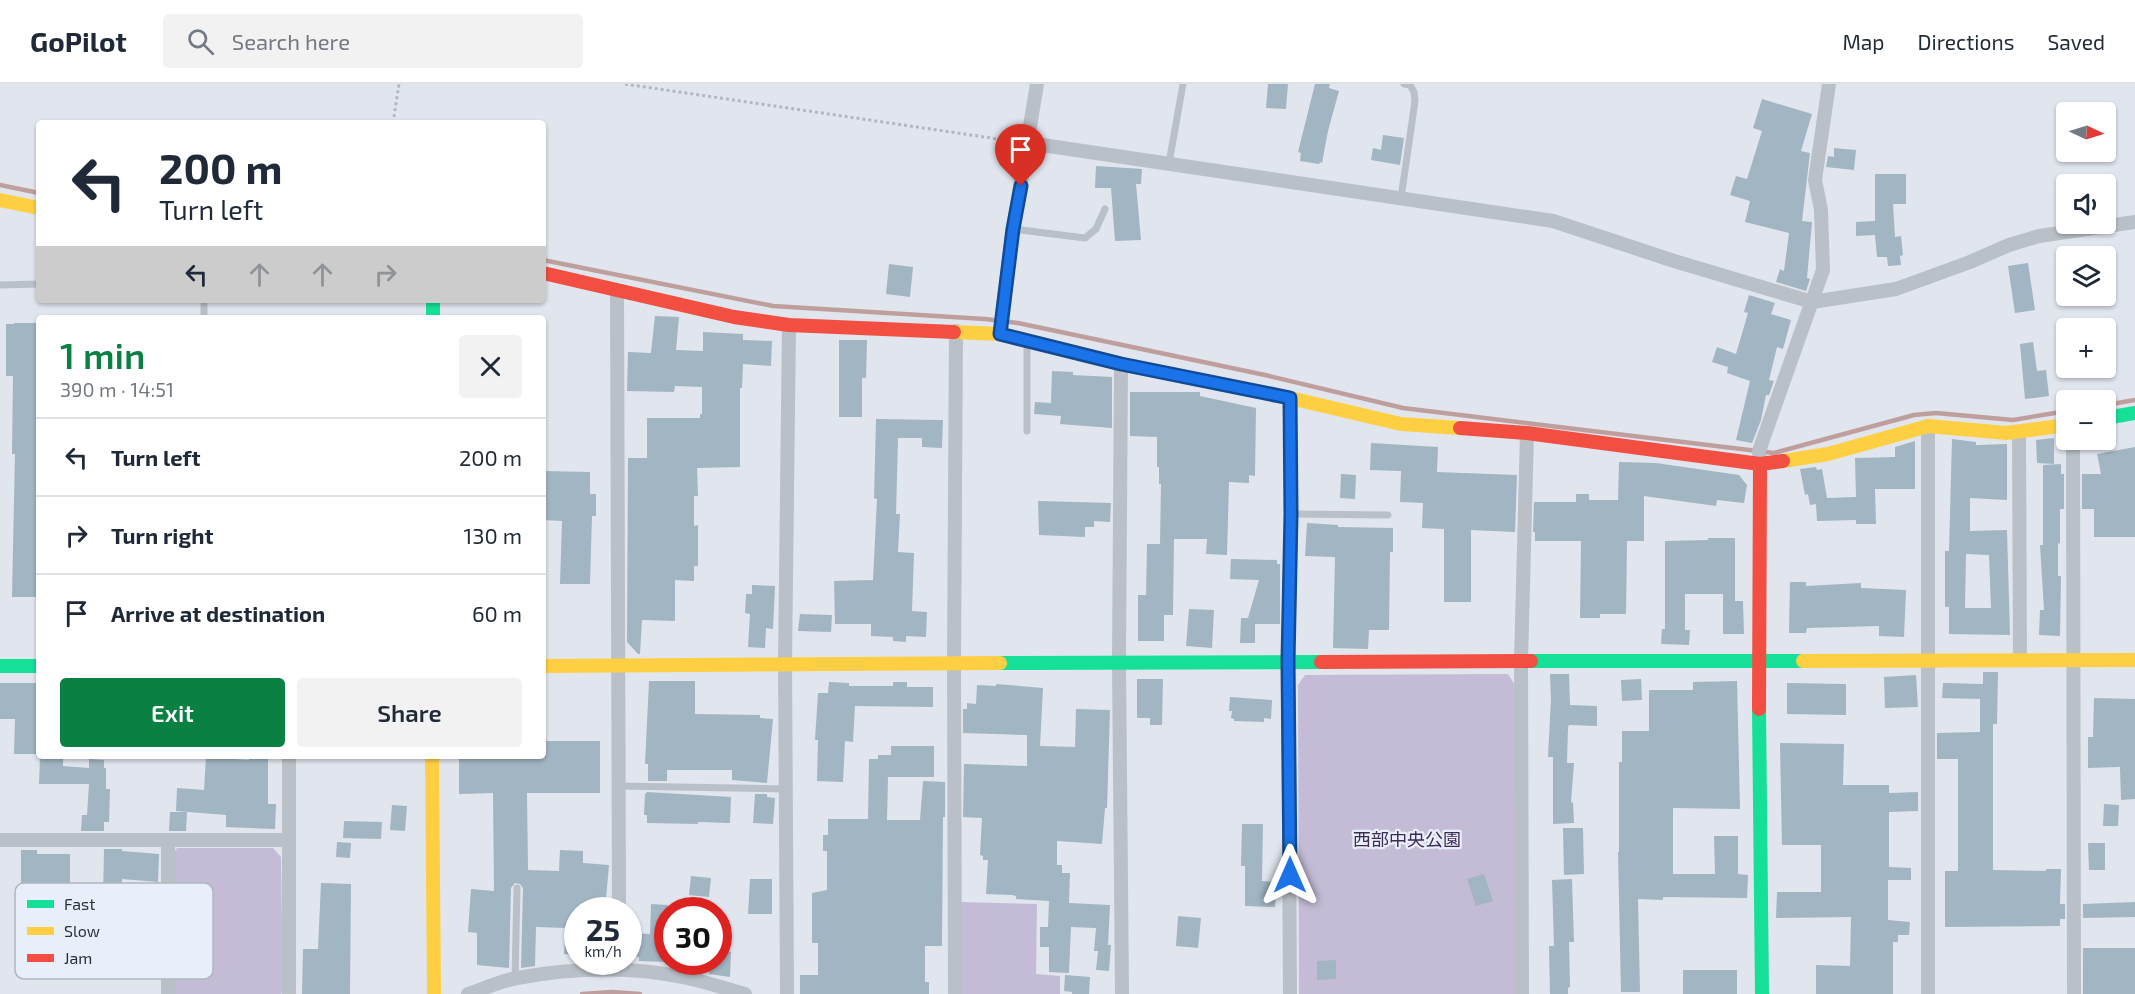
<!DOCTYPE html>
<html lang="en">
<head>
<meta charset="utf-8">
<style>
	body { margin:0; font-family:"Exo 2","Noto Sans JP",sans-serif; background:#f2f2f3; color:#1f2937; height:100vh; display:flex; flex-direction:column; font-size:22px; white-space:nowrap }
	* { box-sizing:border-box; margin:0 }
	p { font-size:20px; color:#747a83 }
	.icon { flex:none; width:33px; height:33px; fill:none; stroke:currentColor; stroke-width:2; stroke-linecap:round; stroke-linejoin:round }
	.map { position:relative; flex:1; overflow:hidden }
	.details { position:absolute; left:36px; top:231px; width:510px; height:444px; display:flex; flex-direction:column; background:#fff; border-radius:6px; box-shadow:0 2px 4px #0004 }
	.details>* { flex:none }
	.hud { position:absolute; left:36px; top:36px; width:510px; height:183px; border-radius:6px; box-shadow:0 2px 4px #0004; background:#fff; color:#1f2937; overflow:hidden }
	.needle { width:39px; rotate:94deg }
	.tools { position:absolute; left:2056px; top:18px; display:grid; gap:12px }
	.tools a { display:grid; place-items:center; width:60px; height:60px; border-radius:6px; background:#fff; box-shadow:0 2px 4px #0004; font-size:30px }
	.speed { position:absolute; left:564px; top:813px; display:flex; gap:12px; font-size:30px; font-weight:700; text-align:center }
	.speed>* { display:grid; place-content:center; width:78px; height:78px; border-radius:50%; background:#fff; box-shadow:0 2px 4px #0004; line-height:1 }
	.speed small { font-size:15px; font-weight:400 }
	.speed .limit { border:9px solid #d22; background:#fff; color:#111 }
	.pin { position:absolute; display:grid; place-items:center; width:51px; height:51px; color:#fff; margin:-62px -26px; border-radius:50% 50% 50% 0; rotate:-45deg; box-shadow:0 0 6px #0007 }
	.pin .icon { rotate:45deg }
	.me { position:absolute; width:66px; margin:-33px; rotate:0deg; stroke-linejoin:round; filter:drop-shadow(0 0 4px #0008) }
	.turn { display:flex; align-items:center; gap:21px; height:126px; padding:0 24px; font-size:27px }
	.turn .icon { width:78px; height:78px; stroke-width:2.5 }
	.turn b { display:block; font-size:42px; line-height:51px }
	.lanes { display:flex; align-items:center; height:57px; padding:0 24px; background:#0003; justify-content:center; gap:30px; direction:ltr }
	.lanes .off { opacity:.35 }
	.round { display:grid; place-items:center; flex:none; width:63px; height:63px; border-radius:6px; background:#f2f2f3 }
	.overview { display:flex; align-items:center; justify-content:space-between; height:102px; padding:0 24px }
	h1 { font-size:36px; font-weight:600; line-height:45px; color:#0b8043 }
	.primary-button { display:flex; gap:12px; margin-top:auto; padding:12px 24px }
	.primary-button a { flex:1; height:69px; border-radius:6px; background:#0b8043; color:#fff; font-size:24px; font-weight:600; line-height:69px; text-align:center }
	.primary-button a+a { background:#f2f2f3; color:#1f2937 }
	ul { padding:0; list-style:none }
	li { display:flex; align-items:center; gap:18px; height:78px; padding:0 24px; border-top:2px solid #e0e1e3 }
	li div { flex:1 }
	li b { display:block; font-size:22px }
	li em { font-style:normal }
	header { display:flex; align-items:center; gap:36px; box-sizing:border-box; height:84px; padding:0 30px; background:#fff; border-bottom:2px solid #e0e1e3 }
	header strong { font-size:28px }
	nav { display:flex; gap:33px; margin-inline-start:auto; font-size:21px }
	.search { width:420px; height:54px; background:#f2f2f3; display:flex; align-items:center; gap:15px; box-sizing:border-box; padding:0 21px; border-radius:6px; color:#747a83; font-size:22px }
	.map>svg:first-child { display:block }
	.green { fill:#c4bcd6 }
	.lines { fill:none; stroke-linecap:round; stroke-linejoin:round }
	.stream { stroke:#bf9f9d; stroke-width:4.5 }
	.building { fill:#a2b5c2; fill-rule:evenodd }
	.path { stroke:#b2b8c0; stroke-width:3; stroke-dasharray:3 3; stroke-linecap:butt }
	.lane { stroke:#bac0c7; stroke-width:7 }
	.street { stroke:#bac0c7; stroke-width:14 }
	.fast { stroke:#16e098; stroke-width:14 }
	.slow { stroke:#ffcf43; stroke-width:14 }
	.jam { stroke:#f24e42; stroke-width:14 }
	.route-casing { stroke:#114b97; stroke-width:15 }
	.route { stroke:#1a73e8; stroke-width:10 }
	.labels { text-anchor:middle; stroke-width:4.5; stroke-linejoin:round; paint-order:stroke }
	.park-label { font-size:18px; fill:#3f2b57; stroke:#e9effa }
	.key { fill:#e9effa; stroke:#afb6c0; stroke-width:1.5 }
	.key-label { font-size:16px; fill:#283138 }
</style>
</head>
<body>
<header>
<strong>GoPilot</strong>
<div class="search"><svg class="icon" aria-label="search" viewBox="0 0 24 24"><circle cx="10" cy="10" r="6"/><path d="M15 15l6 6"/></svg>Search here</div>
<nav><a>Map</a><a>Directions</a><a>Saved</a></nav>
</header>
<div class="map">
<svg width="2135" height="910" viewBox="0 0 2135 910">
	<rect width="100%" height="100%" fill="#e1e5ee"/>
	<g class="green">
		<polygon points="1508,590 1515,601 1515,910 1299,910 1298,601 1305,591"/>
		<polygon points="177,764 273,764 281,773 283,907 281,910 173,910 172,771"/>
		<polygon points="960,818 1037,820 1036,890 1060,892 1060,910 960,910"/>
	</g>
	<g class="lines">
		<g class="stream">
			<polyline points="0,101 39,109"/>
			<polyline points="543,176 773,222 985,235 1018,239 1265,291 1403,324 1774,369 1914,331 1936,329 2013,336 2067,327"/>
			<polyline points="2106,321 2135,316"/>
			<polyline points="582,910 612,908 640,910"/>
		</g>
	</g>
	<g class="building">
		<polygon points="1268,0 1288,0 1286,25 1266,24"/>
		<polygon points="1315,0 1330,0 1329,4 1339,7 1328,47 1322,79 1320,78 1319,80 1300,77 1301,69 1298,68"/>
		<polygon points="1762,15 1812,30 1801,67 1810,69 1802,137 1812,138 1807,194 1810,195 1806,207 1776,198 1780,185 1784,187 1789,149 1745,138 1750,117 1730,111 1736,92 1747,95 1762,47 1753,44"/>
		<polygon points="1383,51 1404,54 1400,81 1371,76 1373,64 1381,66"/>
		<polygon points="1834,64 1856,66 1854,86 1826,83 1828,72 1834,73"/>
		<polygon points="1096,82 1142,85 1141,100 1136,100 1141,156 1115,157 1111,104 1095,104"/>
		<polygon points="1875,90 1906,90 1906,120 1893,120 1895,153 1901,152 1903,171 1900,172 1901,181 1888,182 1887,173 1877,173 1875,151 1856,152 1856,138 1875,137"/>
		<polygon points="2028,179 2035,226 2015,229 2008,182"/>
		<polygon points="889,180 913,183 910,213 886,210"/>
		<polygon points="1749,211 1775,219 1771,230 1791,236 1783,265 1777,263 1769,296 1774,297 1769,311 1766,311 1761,336 1752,359 1736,356 1750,297 1727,289 1728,283 1712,278 1717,263 1736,270 1748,229 1744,228"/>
		<polygon points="655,232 679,233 676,266 703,267 703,248 743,250 743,256 772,257 771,282 743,280 742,304 740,304 740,383 697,384 698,412 694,412 694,442 698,441 698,482 694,482 694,497 675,496 675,537 642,536 640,570 638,570 627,558 628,374 647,374 647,334 700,334 700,330 702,330 702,303 675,302 674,308 627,307 628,268 651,269"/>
		<polygon points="14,239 39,239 39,513 12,513 15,370 12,370 13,292 6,292 6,240 14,240"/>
		<polygon points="839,256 867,256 866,294 862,294 862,333 839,333"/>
		<polygon points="2033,258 2037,287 2046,286 2049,312 2025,315 2020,260"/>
		<polygon points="1052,287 1073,288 1073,291 1112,293 1112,344 1060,340 1061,332 1034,330 1035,318 1051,319"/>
		<polygon points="1130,308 1200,308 1200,312 1256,324 1255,392 1249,391 1249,399 1229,398 1227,471 1206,470 1207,455 1174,455 1173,531 1164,531 1164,557 1138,557 1138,511 1146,511 1147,460 1160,460 1161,400 1159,400 1159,383 1157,383 1157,353 1130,352"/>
		<polygon points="876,335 943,336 942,364 922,363 922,354 898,354 896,430 900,430 898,468 914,469 912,527 927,528 926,553 906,552 906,558 893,557 893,553 871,552 871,540 835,540 834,497 873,496 877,415 874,414"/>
		<polygon points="2054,354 2054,380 2037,379 2036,356"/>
		<path d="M 1952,355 L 1976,358 L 1976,361 L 2007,360 L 2007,416 L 1970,414 L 1970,447 L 2007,446 L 2010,551 L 1949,550 L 1949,523 L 1945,523 L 1945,467 L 1949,467 ZM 1966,470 L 1989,471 L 1991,524 L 1965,524 Z"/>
		<polygon points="1915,357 1915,405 1875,405 1876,440 1856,440 1856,436 1817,437 1816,420 1810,421 1808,410 1805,411 1800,385 1816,383 1817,386 1822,385 1827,414 1856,413 1855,374 1895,373 1895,363"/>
		<polygon points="1371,359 1438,363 1437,388 1517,391 1515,448 1471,446 1471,518 1444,518 1444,445 1422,444 1423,419 1400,418 1401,387 1370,386"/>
		<polygon points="2135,363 2135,453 2094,453 2094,425 2082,425 2082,390 2101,390 2097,370"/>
		<polygon points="1619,378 1656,379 1739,391 1747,401 1744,419 1717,416 1716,422 1644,412 1644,457 1627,457 1626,530 1600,530 1600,534 1580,534 1581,457 1535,457 1535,448 1533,448 1534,418 1576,418 1576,410 1589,410 1589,416 1618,416"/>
		<polygon points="2061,380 2061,390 2064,390 2064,425 2060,425 2060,460 2058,459 2058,492 2061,492 2060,552 2039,551 2040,526 2044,526 2040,461 2043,461 2043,381"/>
		<polygon points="543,387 590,388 590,410 596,410 596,432 592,432 590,500 560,500 562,437 543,436"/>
		<polygon points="1341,390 1356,391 1355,415 1340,414"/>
		<polygon points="1038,417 1111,419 1110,438 1094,437 1094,443 1085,443 1085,453 1039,451"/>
		<polygon points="1307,439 1338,441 1338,443 1393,444 1393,468 1390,468 1389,546 1369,546 1368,565 1333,564 1335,473 1305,472"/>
		<polygon points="1708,454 1735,454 1735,517 1743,517 1744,550 1723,550 1723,510 1685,510 1685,546 1690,546 1689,561 1661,560 1662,545 1665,545 1665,457 1708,456"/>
		<polygon points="1231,475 1277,476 1277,480 1280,480 1280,540 1255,540 1255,559 1240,559 1241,534 1248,534 1259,496 1230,495"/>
		<polygon points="1790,498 1806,498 1806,502 1861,499 1861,504 1906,506 1904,553 1879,552 1879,542 1807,544 1806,549 1789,549"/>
		<polygon points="752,501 775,502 773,545 766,544 765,564 748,563 750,530 745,529 746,510 752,510"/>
		<polygon points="1189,525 1214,526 1212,564 1186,562"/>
		<polygon points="800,530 832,531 831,548 798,547"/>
		<polygon points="1983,588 1998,588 1997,640 1993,640 1993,786 2046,787 2046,785 2061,785 2060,820 2065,820 2065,835 2060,835 2060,842 1945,843 1945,787 1958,787 1958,675 1937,675 1937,649 1980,648 1980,615 1942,614 1943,599 1983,600"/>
		<polygon points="1550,590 1569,590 1570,621 1597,622 1597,642 1569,641 1568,643 1567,679 1574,679 1571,719 1573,718 1574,739 1553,740 1553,673 1548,673 1551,615"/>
		<polygon points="1916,591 1918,623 1885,624 1884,593"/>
		<polygon points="1137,595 1163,595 1162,641 1150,641 1150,634 1137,634"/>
		<polygon points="1641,595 1642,616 1622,617 1621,596"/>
		<polygon points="649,597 695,597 695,630 760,631 760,634 773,635 767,699 732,696 732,686 667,686 667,697 648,697 648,680 645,680"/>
		<polygon points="1737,597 1740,725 1673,724 1673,790 1715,790 1714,752 1738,752 1738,790 1748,791 1747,814 1663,813 1663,816 1638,815 1640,908 1621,908 1618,768 1619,768 1619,678 1622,678 1622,647 1649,647 1649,606 1693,606 1693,598"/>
		<polygon points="829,598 849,599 849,602 893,602 893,598 907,598 907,603 933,603 933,623 855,622 853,658 845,657 843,698 817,697 818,656 815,656 818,609 828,609"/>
		<polygon points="0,599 39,599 39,670 14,670 15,635 0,635"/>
		<polygon points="1787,599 1846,600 1846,631 1787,630"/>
		<polygon points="996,600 1043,604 1040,662 1075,663 1076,625 1110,626 1107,724 1105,724 1102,760 1057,757 1057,781 1062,781 1062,789 1070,789 1069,819 1110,821 1108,861 1111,861 1109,887 1096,886 1098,867 1094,867 1096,844 1071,843 1069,889 1049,888 1049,863 1040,863 1040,843 1048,843 1049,817 1016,815 1016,812 1012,811 986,810 988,776 983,776 983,772 980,771 982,734 963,733 964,680 1027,682 1027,651 963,649 963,625 967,625 967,619 976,620 977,601 996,602"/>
		<polygon points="1230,613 1272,616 1271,635 1264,634 1264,638 1234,637 1234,635 1231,634 1232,627 1229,627"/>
		<polygon points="2094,614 2135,615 2135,715 2121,716 2120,683 2088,684 2088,653 2093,653"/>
		<polygon points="543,657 600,657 600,709 527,709 528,786 559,787 560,766 583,767 583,779 609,781 605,826 578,826 578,871 564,870 566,844 536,843 535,882 521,884 523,804 520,800 515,799 511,804 509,884 477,881 477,849 468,848 471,805 494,807 493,709 459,710 459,672 543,672"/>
		<polygon points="1780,659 1844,660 1843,701 1889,701 1889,709 1918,708 1918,727 1889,728 1889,783 1911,784 1911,796 1888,796 1888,836 1910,838 1909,851 1898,851 1898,858 1893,858 1893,910 1816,910 1816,881 1850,882 1851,833 1776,834 1777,808 1821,808 1821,761 1782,761"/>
		<polygon points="891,662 934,662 934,693 888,693 887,736 920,736 923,697 945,698 945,733 943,733 942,862 925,862 925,898 929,898 929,910 800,910 800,891 818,891 818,859 812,859 812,809 827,806 827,767 823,767 823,751 828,751 828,735 868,735 869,675 878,675 878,671 891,671"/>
		<polygon points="249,672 268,673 268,720 276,720 275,745 226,743 226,731 176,727 177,704 204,706 206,673 249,676"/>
		<polygon points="40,673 63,674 63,682 89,684 89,675 104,676 104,684 106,684 106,705 110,705 109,738 104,738 104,747 81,747 82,731 87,731 89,700 39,700"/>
		<polygon points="647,708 731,713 730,739 698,738 698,740 647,739 647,731 644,731 645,710"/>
		<polygon points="755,710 767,710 767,713 775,714 773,740 753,739"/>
		<polygon points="2104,720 2119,721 2118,742 2103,742"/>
		<polygon points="392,721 407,722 405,747 390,746"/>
		<polygon points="170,728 187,728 186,747 169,747"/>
		<polygon points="344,737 382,738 381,755 343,754"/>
		<polygon points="1242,740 1263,740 1262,797 1276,798 1275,823 1245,822 1245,782 1241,782"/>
		<polygon points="1563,744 1583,744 1584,790 1564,791"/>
		<polygon points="337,758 351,759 350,774 336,773"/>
		<polygon points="2088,759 2105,759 2105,786 2089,786"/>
		<polygon points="104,765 122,765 122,767 159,770 158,798 122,795 123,838 85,838 85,829 37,829 37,839 18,839 18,821 21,821 21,766 37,766 37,770 70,770 70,816 103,816"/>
		<polygon points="1484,790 1493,817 1476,822 1467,795"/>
		<polygon points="691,792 711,794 709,813 689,811"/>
		<polygon points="750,795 772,795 772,830 748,830"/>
		<polygon points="1572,795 1574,858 1569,858 1570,903 1568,904 1568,910 1550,910 1549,862 1554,862 1552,796"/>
		<polygon points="321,799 351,800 350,910 302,910 303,865 318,865"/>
		<polygon points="2135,818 2135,833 2083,834 2083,820"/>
		<polygon points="651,820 668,821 668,878 639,877 639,873 629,872 630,849 650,850"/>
		<polygon points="1178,832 1201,834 1198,864 1176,862"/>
		<polygon points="718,839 731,840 729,868 731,868 730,893 709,890 709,878 718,878"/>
		<rect x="2083" y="864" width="52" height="46"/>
		<polygon points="1336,876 1336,895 1317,896 1317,877"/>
		<rect x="1683" y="886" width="54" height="24"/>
		<polygon points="1065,891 1090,893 1089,910 1072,910 1072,908 1064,907"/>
	</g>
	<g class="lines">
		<g class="path">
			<polyline points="625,0 1012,57"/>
			<polyline points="393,39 399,0"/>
		</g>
		<g class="lane">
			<polyline points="1169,79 1183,0"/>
			<polyline points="1401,114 1415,17 1414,8 1410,1 1404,0"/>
			<polyline points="1013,145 1085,154 1096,145 1105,125"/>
			<polyline points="0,201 39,200"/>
			<polyline points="204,234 204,216"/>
			<polyline points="1027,347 1027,259"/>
			<polyline points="1291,430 1388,431"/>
			<polyline points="618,702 786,705"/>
			<polyline points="515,895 517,804"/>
		</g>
		<g class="street">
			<polyline points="1029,59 1553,137 1674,177 1812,218 1896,205 1970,178 2009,161 2039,152 2135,138"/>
			<polyline points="617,207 619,826"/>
			<polyline points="1000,250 1013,145 1037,0"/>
			<polyline points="1121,280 1119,578 1122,910"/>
			<polyline points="2019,348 2020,576"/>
			<polyline points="2073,356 2074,910"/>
			<polyline points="1760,380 1759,367 1823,186 1821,126 1815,96 1829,0"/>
			<polyline points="289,672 289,910"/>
			<polyline points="0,756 289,756"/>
			<polyline points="168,757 168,910"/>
			<path d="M 468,910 C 484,905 500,897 517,894 C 572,884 632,882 687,894 C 707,898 726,905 745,910"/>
			<polyline points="787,910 785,579 789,241"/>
			<polyline points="955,910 954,578 956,247"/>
			<polyline points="1290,910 1288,577 1291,430 1290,314"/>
			<polyline points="1522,910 1521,577 1527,349"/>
			<polyline points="1928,910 1928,342"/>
		</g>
		<g class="fast">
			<polyline points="433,216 433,234"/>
			<polyline points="2106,334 2135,329"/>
			<polyline points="1531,577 1803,577"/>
			<polyline points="1000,579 1321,578"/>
			<polyline points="0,582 39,582"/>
			<polyline points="1759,625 1762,910"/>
		</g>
		<g class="slow">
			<polyline points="0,116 39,124"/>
			<polyline points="954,248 1000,250 1121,280 1290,314 1401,340 1460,344"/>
			<polyline points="1783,377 1828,370 1928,342 2006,349 2067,341"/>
			<polyline points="1803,577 2135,576"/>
			<polyline points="543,582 1000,579"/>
			<polyline points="432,672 434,910"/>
		</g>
		<g class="jam">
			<polyline points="543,189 734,233 789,241 954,248"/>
			<polyline points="1460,344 1527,349 1760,380 1783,377"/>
			<polyline points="1321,578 1531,577"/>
			<polyline points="1759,625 1760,380"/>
		</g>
	</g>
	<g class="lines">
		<g class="route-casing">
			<polyline id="route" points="1021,102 1013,145 1000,250 1121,280 1290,314 1291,430 1288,577 1290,791"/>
		</g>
		<use href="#route" class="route"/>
	</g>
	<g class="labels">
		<g class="park-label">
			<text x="1407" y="762">西部中央公園</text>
		</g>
	</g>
	<rect x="15" y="799" width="198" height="96" rx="9" class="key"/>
	<rect x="27" y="816" width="27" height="8" fill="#16e098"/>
	<rect x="27" y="843" width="27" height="8" fill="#ffcf43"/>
	<rect x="27" y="870" width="27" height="8" fill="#f24e42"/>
	<g class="key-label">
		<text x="64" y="826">Fast</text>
		<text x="64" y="853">Slow</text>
		<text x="64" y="880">Jam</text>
	</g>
</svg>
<div class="tools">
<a><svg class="needle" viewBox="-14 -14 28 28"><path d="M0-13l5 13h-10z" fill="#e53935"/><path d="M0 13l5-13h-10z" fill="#747a83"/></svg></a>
<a><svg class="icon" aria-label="sound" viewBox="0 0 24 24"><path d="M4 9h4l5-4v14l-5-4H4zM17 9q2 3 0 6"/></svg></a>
<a><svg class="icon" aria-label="layers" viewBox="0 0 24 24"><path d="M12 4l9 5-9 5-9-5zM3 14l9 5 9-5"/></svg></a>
<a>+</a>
<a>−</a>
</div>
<div class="speed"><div>25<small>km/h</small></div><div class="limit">30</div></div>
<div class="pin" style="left:1021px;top:102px;background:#d93025"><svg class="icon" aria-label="arrive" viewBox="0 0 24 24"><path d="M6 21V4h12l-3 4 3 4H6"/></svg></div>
<svg class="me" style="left:1290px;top:791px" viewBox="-20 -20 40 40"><path d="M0-17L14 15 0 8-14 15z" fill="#1a73e8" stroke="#fff" stroke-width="4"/></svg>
<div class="hud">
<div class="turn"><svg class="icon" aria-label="left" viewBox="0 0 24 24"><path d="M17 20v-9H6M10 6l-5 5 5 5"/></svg><div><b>200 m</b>Turn left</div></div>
<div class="lanes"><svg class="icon" aria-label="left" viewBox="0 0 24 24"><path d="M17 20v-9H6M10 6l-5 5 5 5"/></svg><svg class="icon off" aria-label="ahead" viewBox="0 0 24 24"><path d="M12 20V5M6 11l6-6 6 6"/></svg><svg class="icon off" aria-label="ahead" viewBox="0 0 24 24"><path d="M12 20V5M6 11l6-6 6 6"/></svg><svg class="icon off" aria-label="right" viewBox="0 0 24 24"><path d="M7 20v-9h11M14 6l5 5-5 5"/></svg></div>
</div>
<section class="details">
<div class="overview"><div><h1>1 min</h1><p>390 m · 14:51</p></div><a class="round"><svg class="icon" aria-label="close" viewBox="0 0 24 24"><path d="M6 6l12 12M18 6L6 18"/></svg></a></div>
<ul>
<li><svg class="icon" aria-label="left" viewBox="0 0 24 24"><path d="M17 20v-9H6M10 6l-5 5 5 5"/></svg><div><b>Turn left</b></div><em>200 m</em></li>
<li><svg class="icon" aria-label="right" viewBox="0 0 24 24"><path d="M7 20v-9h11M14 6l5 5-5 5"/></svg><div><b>Turn right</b></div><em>130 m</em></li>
<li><svg class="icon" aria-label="arrive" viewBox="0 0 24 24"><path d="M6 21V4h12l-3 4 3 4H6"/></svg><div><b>Arrive at destination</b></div><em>60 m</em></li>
</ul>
<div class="primary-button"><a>Exit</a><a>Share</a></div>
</section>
</div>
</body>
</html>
